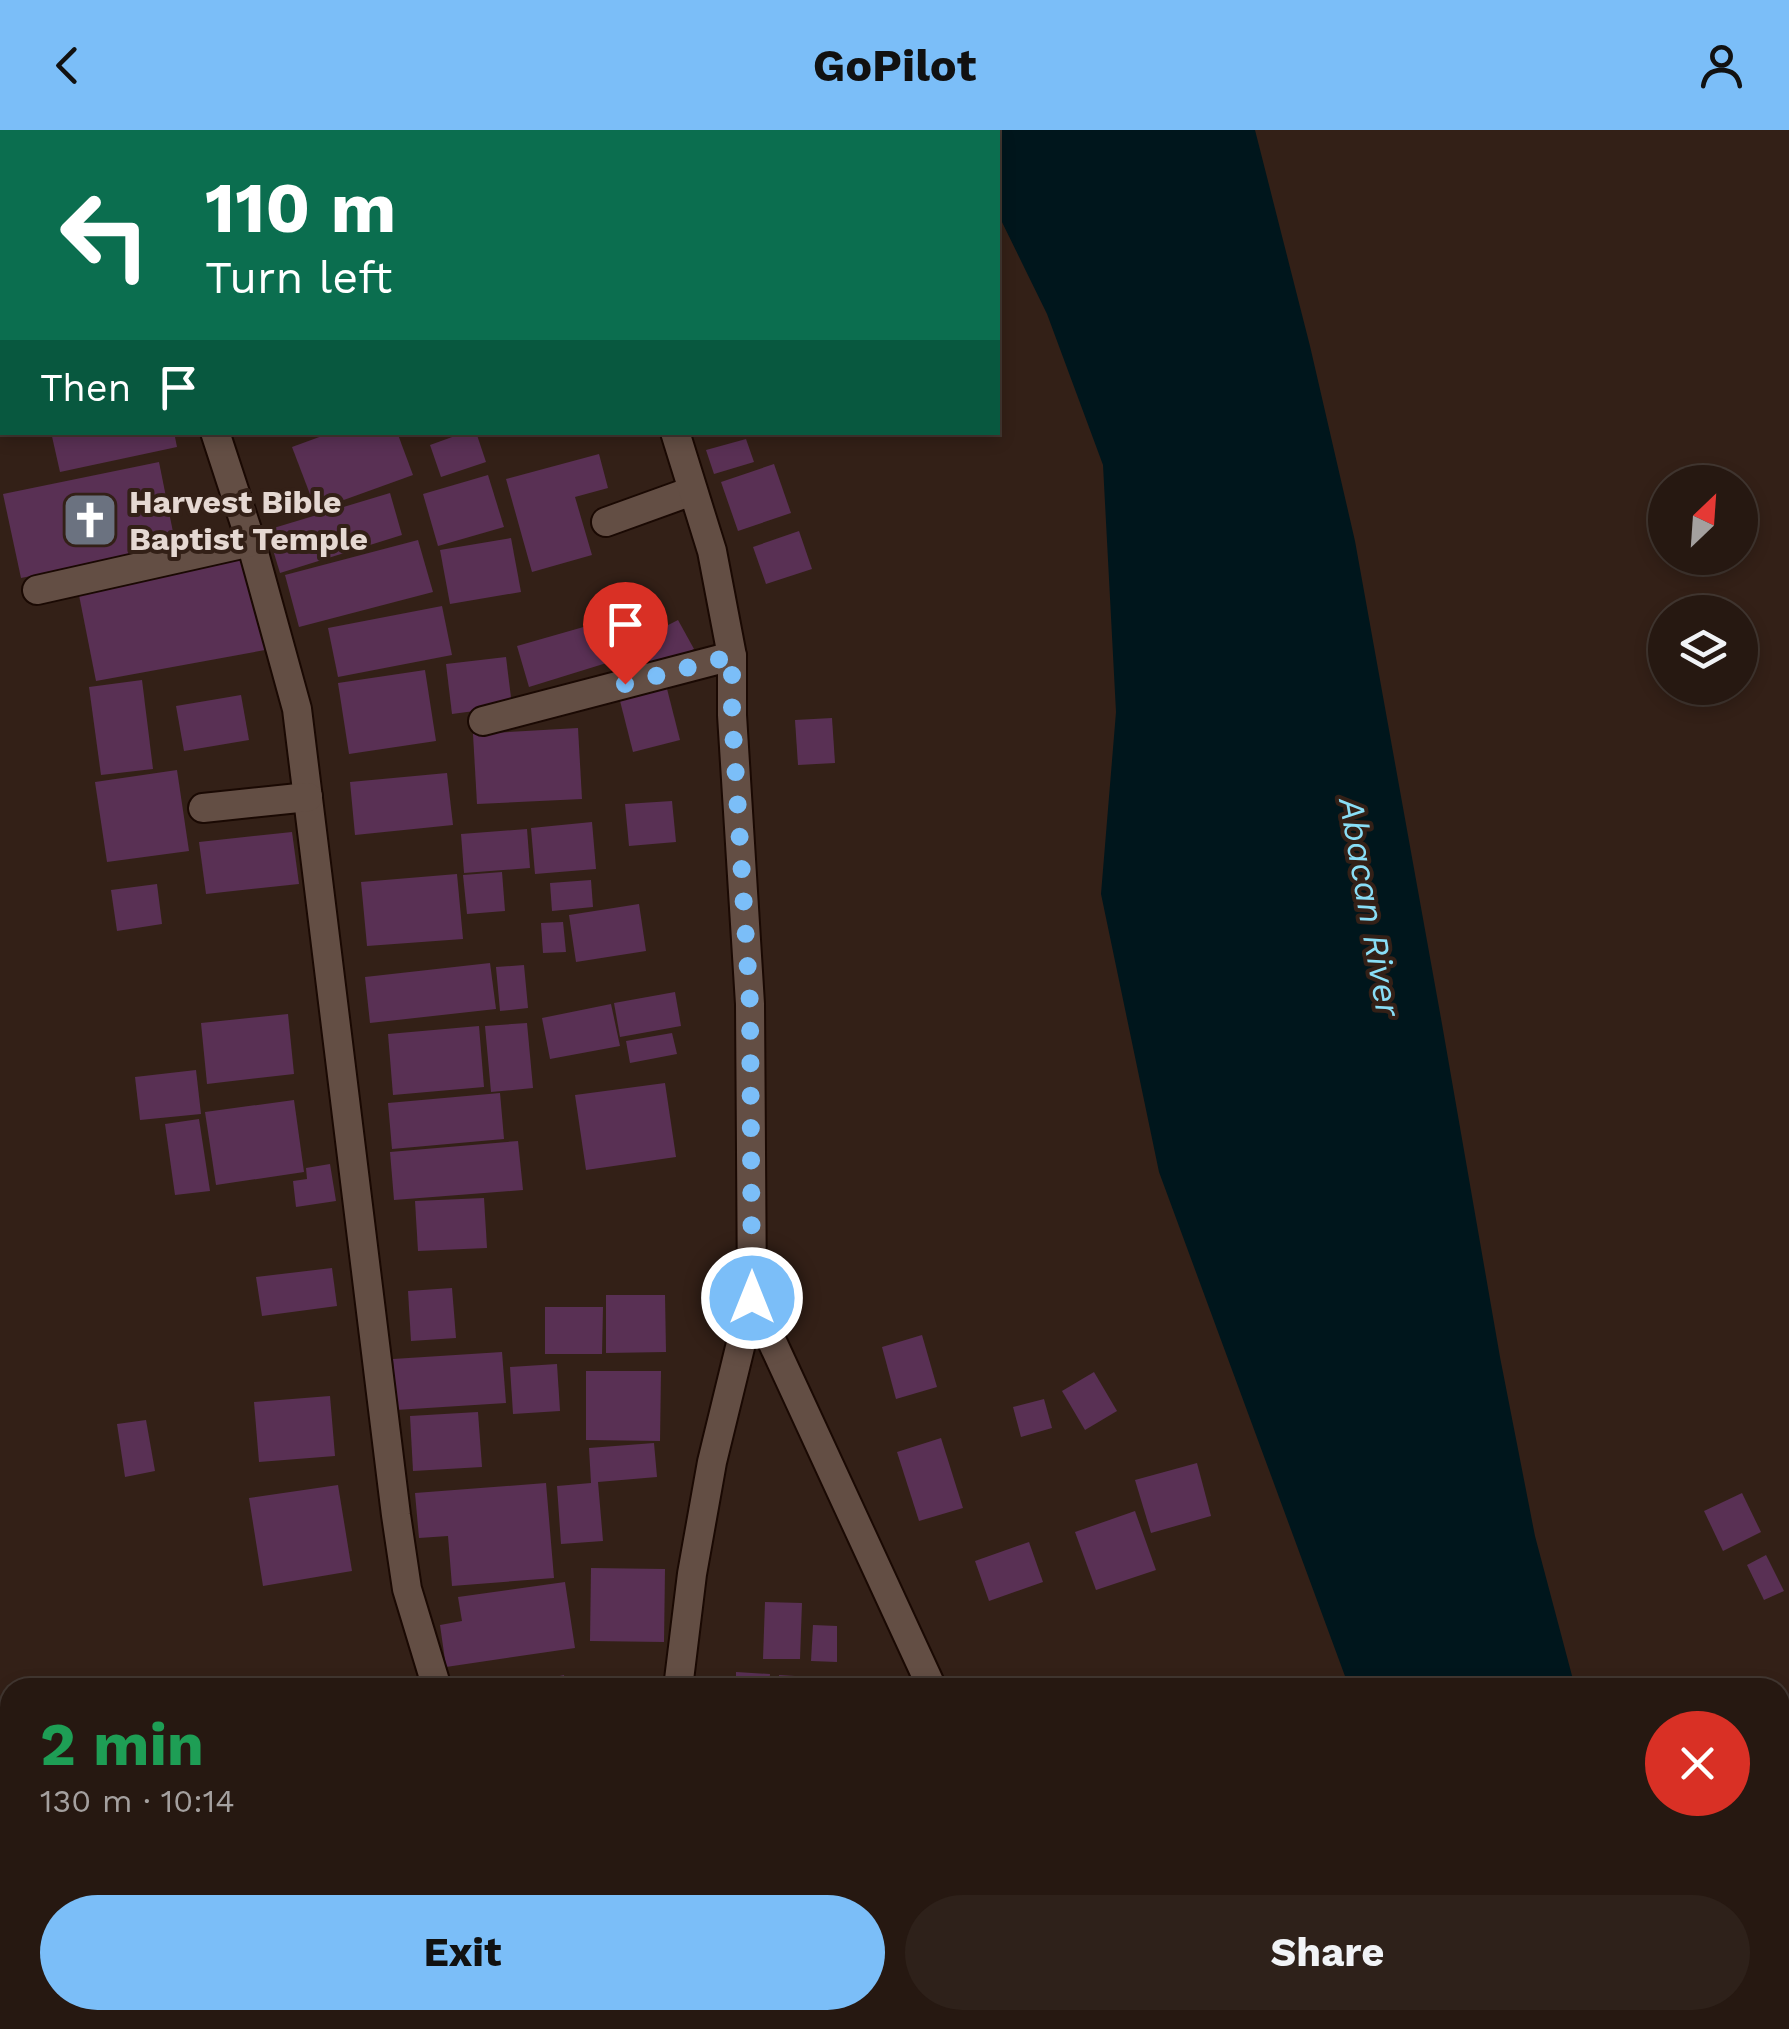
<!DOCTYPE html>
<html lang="en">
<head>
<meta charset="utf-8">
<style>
	body { margin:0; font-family:"Work Sans",sans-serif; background:#2e211a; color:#f1f3f6; height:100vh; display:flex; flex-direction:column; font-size:38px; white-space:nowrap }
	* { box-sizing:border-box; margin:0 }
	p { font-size:32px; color:#a4a09f }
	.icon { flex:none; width:55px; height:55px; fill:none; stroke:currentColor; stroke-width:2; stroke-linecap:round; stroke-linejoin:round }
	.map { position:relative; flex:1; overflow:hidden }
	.panel { position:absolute; left:0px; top:1548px; width:1790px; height:352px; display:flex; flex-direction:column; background:#261811; border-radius:30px 30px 0 0; box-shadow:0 5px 15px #0003,0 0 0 2px #423731 }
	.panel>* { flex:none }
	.top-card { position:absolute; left:0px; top:0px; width:1000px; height:305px; box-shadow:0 5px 15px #0003,0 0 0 2px #423731; background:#0b6e4f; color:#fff; overflow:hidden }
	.needle { width:65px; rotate:25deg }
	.buttons { position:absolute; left:1648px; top:335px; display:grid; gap:20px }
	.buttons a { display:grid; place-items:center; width:110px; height:110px; border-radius:50%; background:#261811; box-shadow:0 5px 15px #0003,0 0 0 2px #423731; font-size:50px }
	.pin { position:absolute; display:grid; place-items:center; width:85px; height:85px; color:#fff; margin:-102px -42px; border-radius:50% 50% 50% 0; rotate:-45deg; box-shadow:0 0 10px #0007 }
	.pin .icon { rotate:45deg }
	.me { position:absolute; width:110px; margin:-55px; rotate:0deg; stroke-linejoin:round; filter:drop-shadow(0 0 8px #0008) }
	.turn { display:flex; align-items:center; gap:35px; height:210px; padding:0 40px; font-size:45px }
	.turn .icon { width:130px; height:130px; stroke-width:2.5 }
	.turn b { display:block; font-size:70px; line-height:85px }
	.then { display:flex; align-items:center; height:95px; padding:0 40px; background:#0003; gap:20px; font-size:38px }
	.round { display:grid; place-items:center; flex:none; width:105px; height:105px; border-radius:52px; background:#2e211a }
	.summary { display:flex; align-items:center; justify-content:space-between; height:170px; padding:0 40px }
	h1 { font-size:60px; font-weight:700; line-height:75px; color:#1e9e55 }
	.primary-button { display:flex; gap:20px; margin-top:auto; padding:20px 40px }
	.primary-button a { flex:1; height:115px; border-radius:60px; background:#7bbef8; color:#111; font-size:40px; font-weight:700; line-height:115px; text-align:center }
	.primary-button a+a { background:#2e211a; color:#f1f3f6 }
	header { display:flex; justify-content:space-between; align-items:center; height:130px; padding:0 40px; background:#7bbef8; color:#111; font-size:45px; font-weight:700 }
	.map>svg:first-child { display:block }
	.water { fill:#00161c }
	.building { fill:#593054 }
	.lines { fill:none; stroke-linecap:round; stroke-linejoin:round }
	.minor-casing { stroke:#1a0903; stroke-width:32 }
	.tertiary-casing { stroke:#1a0903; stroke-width:32 }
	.minor { stroke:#634e44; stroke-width:28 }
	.tertiary { stroke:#634e44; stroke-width:28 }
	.route { stroke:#7bbef8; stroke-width:18; stroke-dasharray:0 32.4 }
	.labels { text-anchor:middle; stroke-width:8; stroke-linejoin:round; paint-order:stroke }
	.poi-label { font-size:32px; font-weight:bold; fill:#e5d8d2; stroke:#332017; text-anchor:start }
	.water-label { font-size:35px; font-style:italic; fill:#89def6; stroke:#332017 }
</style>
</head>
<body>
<header><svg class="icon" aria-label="back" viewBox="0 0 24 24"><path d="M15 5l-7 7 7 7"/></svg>GoPilot<svg class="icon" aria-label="person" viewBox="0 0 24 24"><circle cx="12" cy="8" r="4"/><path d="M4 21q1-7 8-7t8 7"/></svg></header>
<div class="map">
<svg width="1789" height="1899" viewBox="0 0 1789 1899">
	<rect width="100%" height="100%" fill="#332017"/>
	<g class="water">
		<polygon points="950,0 1255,0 1310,216 1355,411 1442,894 1500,1227 1535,1406 1575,1557 1349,1557 1159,1042 1101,764 1116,582 1103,335 1047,184 998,84 998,2 952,2"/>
		<polygon points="1481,1890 1684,1890 1688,1899 1485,1899"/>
	</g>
	<g class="building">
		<polygon points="51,302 174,302 177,317 60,342"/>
		<polygon points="333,302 397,302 413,345 316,380 292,317"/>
		<polygon points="466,302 476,302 486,332 441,347 430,315"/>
		<polygon points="746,309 754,332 714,344 706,320"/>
		<polygon points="599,324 608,358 575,367 592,425 532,442 506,349"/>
		<polygon points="159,332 176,417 21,448 3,364"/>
		<polygon points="774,334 791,383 738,401 721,352"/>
		<polygon points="488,345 504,397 438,416 423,364"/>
		<polygon points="390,363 402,405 280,443 267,400"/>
		<polygon points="799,401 812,439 766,454 753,417"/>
		<polygon points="511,408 521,462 450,474 440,420"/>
		<polygon points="418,410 433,462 299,497 285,445"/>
		<polygon points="246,423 265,520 96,551 77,455"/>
		<polygon points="640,475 648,503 613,513 605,485"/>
		<polygon points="442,476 452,525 338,547 328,498"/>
		<polygon points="678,490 694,519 634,550 619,520"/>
		<polygon points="601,492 613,531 529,557 517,516"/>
		<polygon points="506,527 512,576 452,584 446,534"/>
		<polygon points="425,540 436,611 349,624 338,553"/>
		<polygon points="664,547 680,610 633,622 617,559"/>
		<polygon points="142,550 153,639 101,645 89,557"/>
		<polygon points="241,565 249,610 184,621 176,576"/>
		<polygon points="832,588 835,633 798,635 795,590"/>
		<polygon points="578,598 582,669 477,674 473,604"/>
		<polygon points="177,640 189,721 107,732 95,652"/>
		<polygon points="447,643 453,695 355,705 350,652"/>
		<polygon points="672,671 676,712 629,716 625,674"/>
		<polygon points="592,692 596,739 535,744 531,698"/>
		<polygon points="527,699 530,738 464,743 461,704"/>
		<polygon points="292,702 299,754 206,764 199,712"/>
		<polygon points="502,742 505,781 467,784 463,745"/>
		<polygon points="457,744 463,809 367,816 361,752"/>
		<polygon points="591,750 593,777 552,781 550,753"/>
		<polygon points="157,754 162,794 117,801 111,760"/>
		<polygon points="639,774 646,821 576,832 569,785"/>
		<polygon points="563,792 566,822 543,823 541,793"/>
		<polygon points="490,833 496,879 370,893 365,847"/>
		<polygon points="524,835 528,878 500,881 496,837"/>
		<polygon points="675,862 681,896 620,907 614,873"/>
		<polygon points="611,874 620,916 550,929 542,888"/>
		<polygon points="288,884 294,944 207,954 201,893"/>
		<polygon points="527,893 533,958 491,962 485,896"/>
		<polygon points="479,896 484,957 393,965 388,904"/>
		<polygon points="672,903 677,924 630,933 626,911"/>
		<polygon points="196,940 201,984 140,990 135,947"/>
		<polygon points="665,953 676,1027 586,1040 575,965"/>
		<polygon points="500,963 504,1009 392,1019 388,973"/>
		<polygon points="294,970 304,1042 216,1055 205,982"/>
		<polygon points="199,989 210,1061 175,1065 165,994"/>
		<polygon points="518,1011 523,1060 394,1070 390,1022"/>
		<polygon points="330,1034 336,1071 296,1077 293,1051 307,1049 306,1038"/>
		<polygon points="484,1068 487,1118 418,1121 415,1071"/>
		<polygon points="332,1138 337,1176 262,1186 256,1147"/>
		<polygon points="452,1158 456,1208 411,1211 408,1161"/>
		<polygon points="606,1165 665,1165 666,1222 606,1223"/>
		<polygon points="545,1177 603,1177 602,1224 545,1224"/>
		<polygon points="922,1205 937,1257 896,1269 882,1217"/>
		<polygon points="502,1222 506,1273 396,1280 393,1229"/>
		<polygon points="557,1234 560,1281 513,1284 510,1237"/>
		<polygon points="586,1241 661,1241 660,1311 586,1310"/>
		<polygon points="1094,1242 1117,1281 1085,1300 1062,1261"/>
		<polygon points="330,1266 335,1326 259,1332 254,1272"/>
		<polygon points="1044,1269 1052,1298 1021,1307 1013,1277"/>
		<polygon points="478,1282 482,1337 413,1341 410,1286"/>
		<polygon points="146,1290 155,1341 125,1347 117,1294"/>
		<polygon points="941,1308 963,1378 919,1391 897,1322"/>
		<polygon points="654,1313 657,1347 598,1352 603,1411 561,1414 557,1356 591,1353 589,1318"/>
		<polygon points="1197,1333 1211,1386 1151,1403 1135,1350"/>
		<polygon points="546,1353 554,1448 452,1456 448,1406 419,1408 415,1363"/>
		<polygon points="338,1355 352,1441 263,1456 249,1368"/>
		<polygon points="1742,1363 1761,1402 1723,1421 1704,1381"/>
		<polygon points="1135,1381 1156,1440 1096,1460 1075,1402"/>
		<polygon points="1029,1412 1043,1452 989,1471 975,1431"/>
		<polygon points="1766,1425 1784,1461 1764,1470 1747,1435"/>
		<polygon points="591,1438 665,1439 664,1512 590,1511"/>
		<polygon points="565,1452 575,1518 446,1537 440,1495 462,1491 458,1467"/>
		<polygon points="765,1472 802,1473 800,1529 763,1529"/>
		<polygon points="813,1495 837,1496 837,1532 811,1531"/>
		<polygon points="736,1542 770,1544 769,1558 736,1558"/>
		<polygon points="564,1545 566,1558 514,1558 514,1556"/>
		<polygon points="779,1545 811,1547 811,1558 779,1558"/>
		<polygon points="814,1546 847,1547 847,1558 814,1558"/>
		<polygon points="556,1890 622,1890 623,1891 596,1899 558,1899"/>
		<polygon points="792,1890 874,1890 878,1899 797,1899"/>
		<polygon points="950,1890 1032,1890 1016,1899 955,1899"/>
	</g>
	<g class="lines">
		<g class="minor-casing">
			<g id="minor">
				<polyline points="91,0 93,2"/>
				<polyline points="351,0 352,2"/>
				<polyline points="215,302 251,412 297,579 396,1385 407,1459 437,1558"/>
				<polyline points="606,392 692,361"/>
				<polyline points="37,460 251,412"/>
				<polyline points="483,591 732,526"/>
				<polyline points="203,678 308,667"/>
				<polyline points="752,1168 932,1558"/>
				<polyline points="526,1890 528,1899"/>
				<polyline points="1118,1890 1123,1899"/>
			</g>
		</g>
		<g class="tertiary-casing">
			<g id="tertiary">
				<polyline points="545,0 547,2"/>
				<polyline points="675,302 712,421 732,526 732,585 750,874 752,1168 712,1332 692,1444 678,1558"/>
				<polyline points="720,1890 723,1899"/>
			</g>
		</g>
		<use href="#minor" class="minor"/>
		<use href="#tertiary" class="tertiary"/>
	</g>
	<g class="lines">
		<polyline class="route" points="625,554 732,526 732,584 750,874 752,1168"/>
	</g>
	<defs>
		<g id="church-square" transform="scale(2.875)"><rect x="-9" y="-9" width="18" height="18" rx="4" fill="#6b7280" stroke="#332017"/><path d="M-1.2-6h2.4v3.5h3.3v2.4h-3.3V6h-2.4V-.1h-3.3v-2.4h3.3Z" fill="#fff"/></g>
	</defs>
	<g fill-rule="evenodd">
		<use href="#church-square" x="90" y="390"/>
	</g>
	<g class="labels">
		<g class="poi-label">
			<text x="129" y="383">Harvest Bible<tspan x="129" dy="37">Baptist Temple</tspan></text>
		</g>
		<g class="water-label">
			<text transform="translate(1370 777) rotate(80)" y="12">Abacan River</text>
		</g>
	</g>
</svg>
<div class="buttons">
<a><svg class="needle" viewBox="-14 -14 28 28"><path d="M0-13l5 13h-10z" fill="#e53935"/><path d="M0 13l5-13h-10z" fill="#a4a09f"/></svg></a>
<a><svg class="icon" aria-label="layers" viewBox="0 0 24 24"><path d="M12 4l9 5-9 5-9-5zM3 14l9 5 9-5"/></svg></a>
</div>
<div class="pin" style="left:625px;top:554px;background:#d93025"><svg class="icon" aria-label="arrive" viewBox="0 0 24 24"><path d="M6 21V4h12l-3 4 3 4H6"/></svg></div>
<svg class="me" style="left:752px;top:1168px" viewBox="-20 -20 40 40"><circle r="17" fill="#7bbef8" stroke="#fff" stroke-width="3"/><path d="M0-11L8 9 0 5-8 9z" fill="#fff"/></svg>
<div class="top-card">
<div class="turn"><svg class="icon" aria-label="left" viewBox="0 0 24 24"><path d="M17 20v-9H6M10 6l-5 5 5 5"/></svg><div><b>110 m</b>Turn left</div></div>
<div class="then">Then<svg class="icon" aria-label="arrive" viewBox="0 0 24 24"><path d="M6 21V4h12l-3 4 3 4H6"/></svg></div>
</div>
<section class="panel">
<div class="summary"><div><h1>2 min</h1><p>130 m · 10:14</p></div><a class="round" style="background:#d93025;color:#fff"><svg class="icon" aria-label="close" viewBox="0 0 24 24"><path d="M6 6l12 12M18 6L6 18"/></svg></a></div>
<div class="primary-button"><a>Exit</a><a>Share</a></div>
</section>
</div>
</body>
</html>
